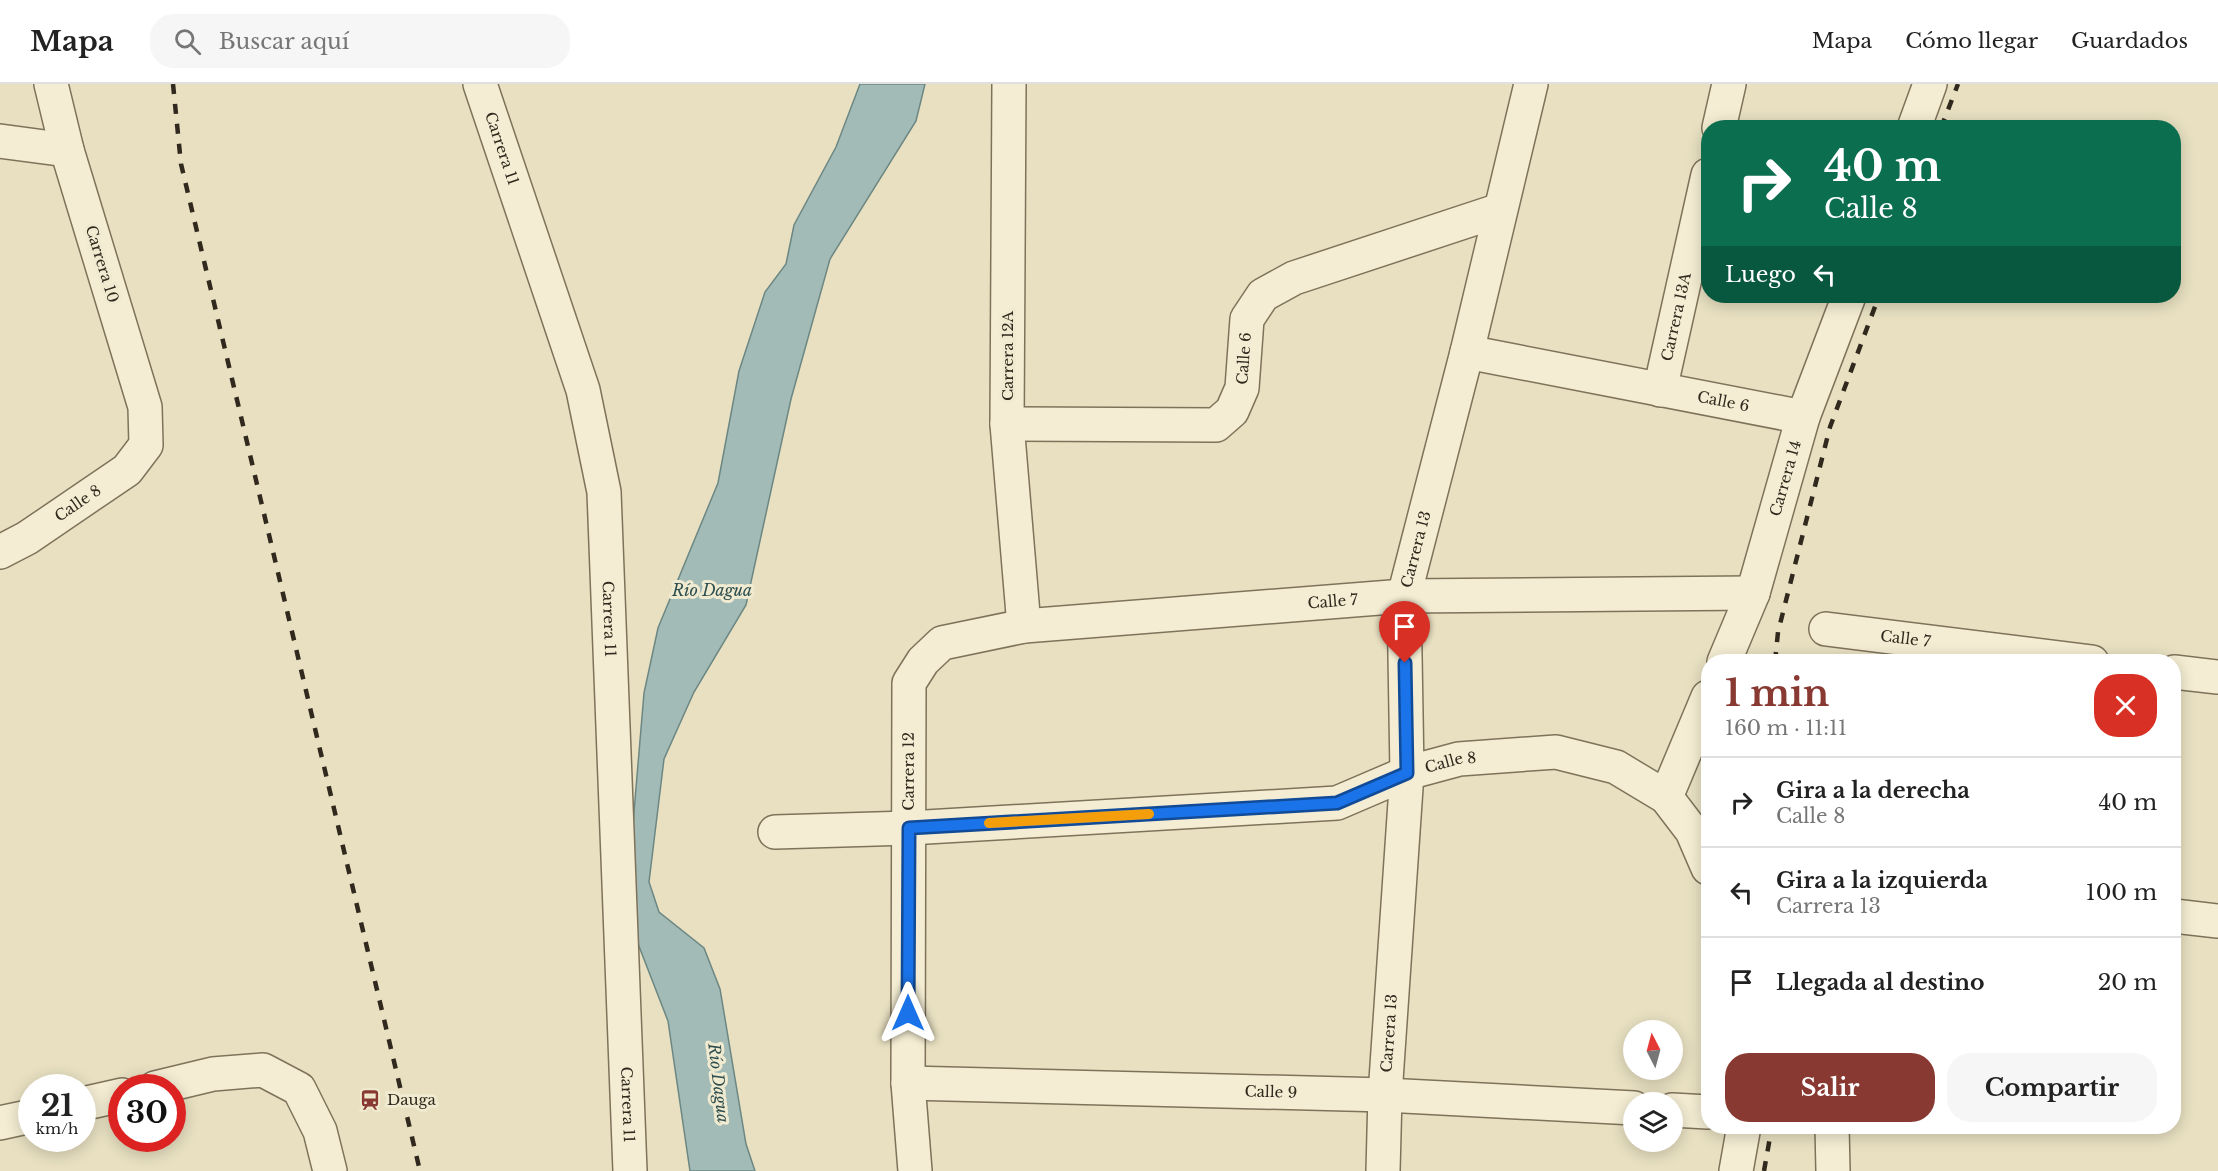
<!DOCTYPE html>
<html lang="es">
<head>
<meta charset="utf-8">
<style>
	body { margin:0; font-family:"Libre Baskerville",serif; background:#f6f6f6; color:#222; height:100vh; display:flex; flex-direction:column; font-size:22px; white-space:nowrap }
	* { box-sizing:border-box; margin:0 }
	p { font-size:20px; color:#767676 }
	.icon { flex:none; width:33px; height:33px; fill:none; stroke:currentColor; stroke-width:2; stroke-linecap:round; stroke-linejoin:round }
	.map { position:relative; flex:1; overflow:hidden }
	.details { position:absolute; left:1701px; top:570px; width:480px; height:480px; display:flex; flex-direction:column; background:#fff; border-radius:24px; box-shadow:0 3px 15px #0003 }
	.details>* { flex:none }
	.top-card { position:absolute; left:1701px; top:36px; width:480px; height:183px; border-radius:24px; box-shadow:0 3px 15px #0003; background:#0b6e4f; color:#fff; overflow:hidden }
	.needle { width:39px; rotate:354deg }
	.controls { position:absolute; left:1623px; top:936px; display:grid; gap:12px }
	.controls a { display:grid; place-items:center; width:60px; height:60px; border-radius:50%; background:#fff; box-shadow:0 3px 15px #0003; font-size:30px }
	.speed { position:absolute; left:18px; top:990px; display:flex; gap:12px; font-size:30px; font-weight:700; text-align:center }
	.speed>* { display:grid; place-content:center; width:78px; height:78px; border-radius:50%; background:#fff; box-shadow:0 3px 15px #0003; line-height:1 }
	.speed small { font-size:15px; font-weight:400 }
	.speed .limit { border:9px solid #d22; background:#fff; color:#111 }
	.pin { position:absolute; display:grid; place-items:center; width:51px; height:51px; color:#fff; margin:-62px -26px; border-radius:50% 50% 50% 0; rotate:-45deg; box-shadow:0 0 6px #0007 }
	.pin .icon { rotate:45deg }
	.me { position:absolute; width:66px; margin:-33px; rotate:0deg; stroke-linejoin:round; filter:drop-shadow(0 0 4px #0008) }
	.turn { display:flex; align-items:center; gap:21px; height:126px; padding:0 24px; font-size:27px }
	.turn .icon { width:78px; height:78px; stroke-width:2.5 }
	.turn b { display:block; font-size:42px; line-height:51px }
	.then { display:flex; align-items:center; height:57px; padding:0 24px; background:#0003; gap:12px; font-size:22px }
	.round { display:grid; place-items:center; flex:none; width:63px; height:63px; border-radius:24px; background:#f6f6f6 }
	.headline { display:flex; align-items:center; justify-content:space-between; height:102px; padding:0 24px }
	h1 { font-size:36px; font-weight:700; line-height:45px; color:#883931 }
	.button { display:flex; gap:12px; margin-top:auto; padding:12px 24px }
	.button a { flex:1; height:69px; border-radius:24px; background:#883931; color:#fff; font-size:24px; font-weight:700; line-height:69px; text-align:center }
	.button a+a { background:#f6f6f6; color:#222 }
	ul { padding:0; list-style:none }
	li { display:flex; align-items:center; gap:18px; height:90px; padding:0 24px; border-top:2px solid #e0e0e0 }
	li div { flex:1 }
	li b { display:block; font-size:22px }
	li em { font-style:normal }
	header { display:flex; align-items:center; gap:36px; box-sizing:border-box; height:84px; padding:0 30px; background:#fff; border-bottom:2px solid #e0e0e0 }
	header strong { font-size:28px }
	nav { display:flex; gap:33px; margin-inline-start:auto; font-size:21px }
	.search { width:420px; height:54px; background:#f6f6f6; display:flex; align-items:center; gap:15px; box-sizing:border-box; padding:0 21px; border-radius:24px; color:#767676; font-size:22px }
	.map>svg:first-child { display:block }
	.water { fill:#a3bbb6; stroke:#6c8783; stroke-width:1.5 }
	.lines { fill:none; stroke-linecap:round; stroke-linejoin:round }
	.minor-casing { stroke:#7f725b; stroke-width:36 }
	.minor { stroke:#f4edd3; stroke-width:33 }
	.rail { stroke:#31291d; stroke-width:4.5; stroke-dasharray:10 10; stroke-linecap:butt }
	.route-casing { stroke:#114b97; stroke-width:15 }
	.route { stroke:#1a73e8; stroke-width:10 }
	.slow { stroke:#f59e0b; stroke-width:10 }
	.labels { text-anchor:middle; stroke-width:6; stroke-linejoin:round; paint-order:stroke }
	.street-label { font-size:15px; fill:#31291d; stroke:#f0ead0 }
	.poi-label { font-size:15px; fill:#31291d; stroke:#f0ead0; text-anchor:start }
	.water-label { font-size:16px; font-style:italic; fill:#2e4e4f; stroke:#f0ead0 }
</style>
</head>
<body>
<header>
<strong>Mapa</strong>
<div class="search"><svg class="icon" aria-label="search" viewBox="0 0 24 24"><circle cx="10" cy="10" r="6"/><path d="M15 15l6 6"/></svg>Buscar aquí</div>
<nav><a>Mapa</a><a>Cómo llegar</a><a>Guardados</a></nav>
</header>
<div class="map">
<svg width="2218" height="1087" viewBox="0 0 2218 1087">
	<rect width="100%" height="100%" fill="#e8e0c1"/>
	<polygon class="water" points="860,0 925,0 916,37 830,175 791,315 746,521 694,608 664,675 649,798 659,828 704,864 720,905 746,1060 755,1087 690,1087 668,937 635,852 629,787 644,609 658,544 718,399 739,287 765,208 786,180 794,141 836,63"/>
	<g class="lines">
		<g class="minor-casing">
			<g id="minor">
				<path id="s1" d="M 480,0 L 583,306 L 604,408 L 630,1087"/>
				<polyline points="1009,0 1007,340 1024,542"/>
				<polyline points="1719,44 1729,0"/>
				<polyline points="1914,44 1930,0"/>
				<polyline points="0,57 67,66"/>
				<path id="s2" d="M 1467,268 L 1803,333"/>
				<path id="s3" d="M 1660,306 L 1708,91"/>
				<path id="s4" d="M 1007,340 L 1216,341 L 1232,327 L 1242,304 L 1247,235 L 1263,211 L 1294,194 L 1500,126"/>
				<path id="s5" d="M 0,468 L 27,454 L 127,386 L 146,361 L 145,323 L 67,66 L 51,0"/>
				<path id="s6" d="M 1826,545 L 2092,578"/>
				<path id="s7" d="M 1724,578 L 1753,509 L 1803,333 L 1849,212"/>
				<polyline points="2174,588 2218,593"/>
				<polyline points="1666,713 1708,613"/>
				<path id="s8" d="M 775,748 L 909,744 L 1337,719 L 1407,689 L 1459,675 L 1556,668 L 1616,683 L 1666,713 L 1692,747 L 1708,784"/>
				<polyline points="2174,832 2218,837"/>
				<path id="s9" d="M 908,999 L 1385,1011 L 1634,1024"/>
				<polyline points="155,1004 213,990 263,986 299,1005 320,1047 330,1087"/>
				<polyline points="82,1020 122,1011"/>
				<polyline points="1672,1026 1708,1028"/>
				<polyline points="0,1039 32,1032"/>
				<polyline points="1832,1042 1833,1087"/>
				<path id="s10" d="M 915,1087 L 908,999 L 909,599 L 923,577 L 942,559 L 1024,542 L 1404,512 L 1753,509"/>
				<path id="s11" d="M 1383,1087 L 1385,1011 L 1407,689 L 1404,512 L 1467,268 L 1531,0"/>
				<polyline points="1736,1087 1744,1042"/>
			</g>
		</g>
		<use href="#minor" class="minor"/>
		<g class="rail">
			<polyline points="173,0 181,80 420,1087"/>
			<polyline points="1941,44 1958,0"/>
			<polyline points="1775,578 1778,548 1830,343 1879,212"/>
			<polyline points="1764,1087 1772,1042"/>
		</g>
	</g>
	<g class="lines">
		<g class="route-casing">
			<polyline id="route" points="908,929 909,744 1337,719 1407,689 1405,579"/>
		</g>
		<use href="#route" class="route"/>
		<polyline class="slow" points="989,739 1149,730"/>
	</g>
	<defs>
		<g id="station-bare" transform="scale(1.62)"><path d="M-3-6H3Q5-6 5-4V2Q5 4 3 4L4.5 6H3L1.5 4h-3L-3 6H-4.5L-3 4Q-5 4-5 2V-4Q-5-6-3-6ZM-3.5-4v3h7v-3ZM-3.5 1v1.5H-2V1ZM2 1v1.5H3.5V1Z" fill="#883931" stroke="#f0ead0" stroke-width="2.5" paint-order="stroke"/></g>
	</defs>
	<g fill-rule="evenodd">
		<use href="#station-bare" x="370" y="1016"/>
	</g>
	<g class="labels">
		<g class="street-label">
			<text dy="5" stroke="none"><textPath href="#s1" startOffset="68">Carrera 11</textPath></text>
			<text transform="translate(102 180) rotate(73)" y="5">Carrera 10</text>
			<text dy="5" stroke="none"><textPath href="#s3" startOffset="75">Carrera 13A</textPath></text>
			<text transform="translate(1008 272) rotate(-90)" y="5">Carrera 12A</text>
			<text dy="5" stroke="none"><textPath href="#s4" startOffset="285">Calle 6</textPath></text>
			<text dy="5" stroke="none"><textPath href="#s2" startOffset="261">Calle 6</textPath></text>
			<text dy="5" stroke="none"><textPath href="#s7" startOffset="194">Carrera 14</textPath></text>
			<text dy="5" stroke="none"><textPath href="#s5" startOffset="92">Calle 8</textPath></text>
			<text dy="5" stroke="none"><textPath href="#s11" startOffset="624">Carrera 13</textPath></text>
			<text dy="5" stroke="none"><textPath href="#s10" startOffset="934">Calle 7</textPath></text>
			<text dy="5" stroke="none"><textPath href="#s1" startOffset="554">Carrera 11</textPath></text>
			<text dy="5" stroke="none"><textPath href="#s6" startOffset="80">Calle 7</textPath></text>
			<text dy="5" stroke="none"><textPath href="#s8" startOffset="684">Calle 8</textPath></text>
			<text dy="5" stroke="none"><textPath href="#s10" startOffset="400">Carrera 12</textPath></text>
			<text dy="5" stroke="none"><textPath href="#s11" startOffset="138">Carrera 13</textPath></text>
			<text dy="5" stroke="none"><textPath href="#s9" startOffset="363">Calle 9</textPath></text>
			<text dy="5" stroke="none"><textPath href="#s1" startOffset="1040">Carrera 11</textPath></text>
		</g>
		<g class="poi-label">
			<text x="387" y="1021">Dauga</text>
		</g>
		<g class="water-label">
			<text x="712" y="512">Río Dagua</text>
			<text transform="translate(719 999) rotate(83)" y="6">Río Dagua</text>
		</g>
	</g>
</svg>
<div class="controls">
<a><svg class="needle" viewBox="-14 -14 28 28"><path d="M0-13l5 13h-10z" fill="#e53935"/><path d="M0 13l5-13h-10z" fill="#767676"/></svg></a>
<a><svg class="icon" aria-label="layers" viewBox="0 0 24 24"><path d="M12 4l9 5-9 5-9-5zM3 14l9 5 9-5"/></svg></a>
</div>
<div class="speed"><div>21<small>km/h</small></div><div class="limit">30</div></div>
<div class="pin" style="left:1405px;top:579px;background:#d93025"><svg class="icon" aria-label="arrive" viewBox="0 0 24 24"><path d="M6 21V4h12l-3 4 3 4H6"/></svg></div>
<svg class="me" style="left:908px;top:929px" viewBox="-20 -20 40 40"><path d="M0-17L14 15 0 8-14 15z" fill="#1a73e8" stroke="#fff" stroke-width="4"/></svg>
<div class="top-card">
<div class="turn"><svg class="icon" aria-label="right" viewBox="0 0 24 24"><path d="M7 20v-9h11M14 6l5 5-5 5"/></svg><div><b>40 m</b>Calle 8</div></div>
<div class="then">Luego<svg class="icon" aria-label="left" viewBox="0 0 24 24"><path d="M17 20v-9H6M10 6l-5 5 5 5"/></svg></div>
</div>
<section class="details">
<div class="headline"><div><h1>1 min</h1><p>160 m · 11:11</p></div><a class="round" style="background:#d93025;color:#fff"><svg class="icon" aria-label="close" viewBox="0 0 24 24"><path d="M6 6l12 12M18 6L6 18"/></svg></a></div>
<ul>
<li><svg class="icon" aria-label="right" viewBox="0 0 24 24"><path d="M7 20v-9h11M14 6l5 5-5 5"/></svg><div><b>Gira a la derecha</b><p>Calle 8</p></div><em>40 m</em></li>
<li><svg class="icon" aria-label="left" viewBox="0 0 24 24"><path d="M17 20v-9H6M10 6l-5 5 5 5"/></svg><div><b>Gira a la izquierda</b><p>Carrera 13</p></div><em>100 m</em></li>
<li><svg class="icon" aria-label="arrive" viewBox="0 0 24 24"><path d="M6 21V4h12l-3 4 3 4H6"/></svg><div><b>Llegada al destino</b></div><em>20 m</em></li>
</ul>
<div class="button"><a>Salir</a><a>Compartir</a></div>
</section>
</div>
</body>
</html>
